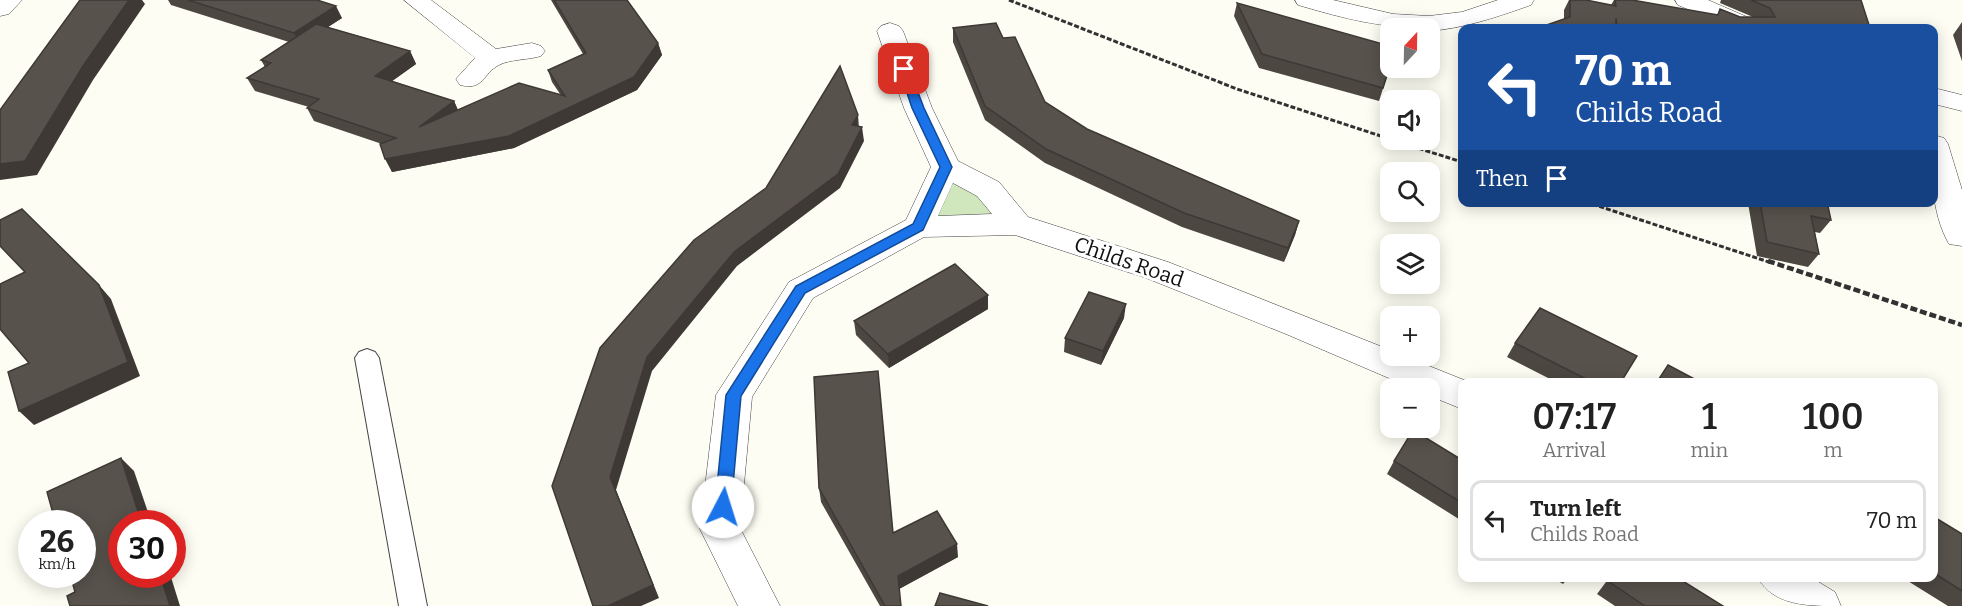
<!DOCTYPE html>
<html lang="en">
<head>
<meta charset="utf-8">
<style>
	body { margin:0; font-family:Bitter,serif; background:#f2f2f2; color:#222; height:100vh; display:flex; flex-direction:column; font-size:22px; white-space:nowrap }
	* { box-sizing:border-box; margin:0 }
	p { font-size:20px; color:#767676 }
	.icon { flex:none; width:33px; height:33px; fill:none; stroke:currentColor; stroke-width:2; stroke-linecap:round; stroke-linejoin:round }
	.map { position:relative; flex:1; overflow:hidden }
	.side { position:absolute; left:1458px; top:378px; width:480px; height:204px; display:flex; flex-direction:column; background:#fff; border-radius:12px; box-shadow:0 3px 15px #0003 }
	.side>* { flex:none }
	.banner { position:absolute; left:1458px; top:24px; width:480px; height:183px; border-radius:12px; box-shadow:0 3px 15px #0003; background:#1a4fa0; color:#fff; overflow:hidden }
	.needle { width:39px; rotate:22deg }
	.fabs { position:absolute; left:1380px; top:18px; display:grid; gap:12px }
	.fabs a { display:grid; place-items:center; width:60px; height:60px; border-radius:12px; background:#fff; box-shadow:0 3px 15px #0003; font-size:30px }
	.speed { position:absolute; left:18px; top:510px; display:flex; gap:12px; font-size:30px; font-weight:700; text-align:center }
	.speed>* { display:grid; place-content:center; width:78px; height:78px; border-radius:50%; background:#fff; box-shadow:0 3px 15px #0003; line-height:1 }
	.speed small { font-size:15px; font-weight:400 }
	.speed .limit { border:9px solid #d22; background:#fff; color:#111 }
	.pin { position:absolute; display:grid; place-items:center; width:51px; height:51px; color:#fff; margin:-26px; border-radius:12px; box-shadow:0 3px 9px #0006 }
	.me { position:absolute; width:66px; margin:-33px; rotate:5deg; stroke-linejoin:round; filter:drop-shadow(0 0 4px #0008) }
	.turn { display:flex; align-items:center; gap:21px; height:126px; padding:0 18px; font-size:27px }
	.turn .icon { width:78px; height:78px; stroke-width:2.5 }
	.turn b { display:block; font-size:42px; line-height:51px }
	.then { display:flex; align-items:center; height:57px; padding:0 18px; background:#0003; gap:12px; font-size:22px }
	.eta { display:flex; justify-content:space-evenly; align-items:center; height:102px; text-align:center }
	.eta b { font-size:36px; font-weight:600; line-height:42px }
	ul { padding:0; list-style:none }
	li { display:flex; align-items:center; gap:18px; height:81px; margin:0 12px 9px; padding:0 6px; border:3px solid #e0e0e0; border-radius:12px }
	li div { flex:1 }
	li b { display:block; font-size:22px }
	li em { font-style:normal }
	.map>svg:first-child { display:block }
	.green { fill:#d0e7be }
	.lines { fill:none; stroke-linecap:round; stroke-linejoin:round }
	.service-casing { stroke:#434343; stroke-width:2 }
	.minor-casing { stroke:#434343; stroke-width:1 }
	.tertiary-casing { stroke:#434343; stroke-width:1 }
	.path-far1 { stroke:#323232; stroke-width:3; stroke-dasharray:5 2; stroke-linecap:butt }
	.path { stroke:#323232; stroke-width:4.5; stroke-dasharray:7 3; stroke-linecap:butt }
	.service { fill:#fff; fill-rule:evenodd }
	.minor { fill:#fff; fill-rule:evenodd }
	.tertiary { fill:#fff; fill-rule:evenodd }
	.wall { fill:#4c4741 }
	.shaded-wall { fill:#3e3935 }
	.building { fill:#58524c; stroke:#3e3935; stroke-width:1.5 }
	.route { fill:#1a73e8; stroke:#114b97; stroke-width:1.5 }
	.labels { text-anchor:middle; stroke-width:6; stroke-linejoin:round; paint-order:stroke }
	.street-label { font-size:21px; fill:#101010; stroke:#fff }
</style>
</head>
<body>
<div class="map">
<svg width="1962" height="606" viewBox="0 0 1962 606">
	<rect width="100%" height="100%" fill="#fefdf3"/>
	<polygon class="green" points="946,167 1017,224 918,227"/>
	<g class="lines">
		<g class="service-casing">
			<polygon id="service" points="367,349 375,352 379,358 427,606 399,606 355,358 359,352"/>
		</g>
		<g class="minor-casing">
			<g id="minor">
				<path d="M 404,0 L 431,0 L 496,49 L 532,43 L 541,46 L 545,51 L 541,56 C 529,60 510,59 499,65 C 482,74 484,91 460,85 L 456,79 L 475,58 Z"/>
				<path d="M 1295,0 L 1333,0 L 1393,14 L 1429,16 L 1462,12 L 1498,0 L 1534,0 L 1531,5 C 1497,17 1465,28 1430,31 L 1430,28 C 1380,28 1346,19 1298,5 Z"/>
				<polygon points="1675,0 1708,0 1761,23 1765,28 1732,28 1678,5"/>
				<path d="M 890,23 L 899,26 L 903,31 L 932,108 L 958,161 L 999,182 L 1028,217 L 1168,262 L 1390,350 L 1390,356 L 1404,356 L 1469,382 L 1462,382 L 1462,409 L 1430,396 L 1430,388 L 1412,388 L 1286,334 L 1146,278 L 1015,235 L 924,237 L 813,298 L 752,397 L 740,528 L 780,606 L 738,606 L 700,529 L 716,395 L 789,282 L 906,220 L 931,167 L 904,108 L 877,31 L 881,26 ZM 953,183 L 977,196 L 992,214 L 938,216 Z"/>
				<polygon points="1934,88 1962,95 1962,111 1934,104"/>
				<path d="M 1934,135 L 1944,138 L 1948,144 L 1962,190 L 1962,246 L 1949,244 C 1931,213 1930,169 1934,135 Z"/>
				<path d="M 1758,578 L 1812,578 L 1835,592 L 1841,606 C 1807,606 1774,606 1758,578 Z"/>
			</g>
		</g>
		<g class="tertiary-casing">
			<polygon id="tertiary" points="0,0 22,0 9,14 0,16"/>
		</g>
		<g class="path-far1">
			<polyline points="1009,0 1237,89 1390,139"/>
			<polyline points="1392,140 1462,162"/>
			<polyline points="1586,202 1772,263"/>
		</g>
		<polyline class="path" points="1768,261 1962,325"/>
		<use href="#service" class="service"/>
		<use href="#minor" class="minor"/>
		<use href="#tertiary" class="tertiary"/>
	</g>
	<g class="wall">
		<polygon points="168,0 317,0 342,18 328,27 410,51 416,64 392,81 454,101 458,110 560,94 552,82 548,70 583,54 551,0 627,0 658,43 662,55 637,90 514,148 392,172 382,144 314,121 307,108 309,107 255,91 247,78 265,67 261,60 289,42 171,5"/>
		<polygon points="1569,0 1586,0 1611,5 1614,0 1632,0 1717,15 1720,9 1740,17 1753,17 1720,3 1721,0 1861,0 1870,28 1541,28 1541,27 1564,19 1564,10"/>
		<polygon points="1237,3 1390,67 1379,101 1259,68 1234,16"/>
		<polygon points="1962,22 1962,61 1953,35"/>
		<polygon points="953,28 1003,38 1045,102 1087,129 1299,221 1295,235 1284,262 1182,227 1045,163 985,120 953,42"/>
		<polygon points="1745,202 1827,202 1831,220 1820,233 1815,232 1819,254 1808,267 1757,256 1748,203"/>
		<polygon points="988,295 988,309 889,368 856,335 854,321"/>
		<polygon points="1124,318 1101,365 1064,352 1065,338"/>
		<polygon points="1515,343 1621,382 1556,382 1507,357"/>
		<polygon points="1462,460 1462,521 1387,474 1394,461"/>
		<polygon points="819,488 894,533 958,557 899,589 901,606 880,606 821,502"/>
		<polygon points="1934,517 1962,534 1962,606 1948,606 1903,578 1934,578"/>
		<polygon points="1553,578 1568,578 1563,584"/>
		<polygon points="1609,578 1678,578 1723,606 1615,606 1597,594"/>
	</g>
	<g class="shaded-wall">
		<polygon points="129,0 142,0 145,4 93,80 37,175 0,180 0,164"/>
		<polygon points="336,6 342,18 300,45 294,33"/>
		<polygon points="658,43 662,55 637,90 514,148 392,172 385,159 509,136"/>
		<polygon points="410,51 416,64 381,89 375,76"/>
		<polygon points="454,101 459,113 419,127"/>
		<polygon points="858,115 859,129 852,125"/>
		<polygon points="862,127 864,141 840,188 737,266 652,371 616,490 659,598 641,606 608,606 610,477 647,357 734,252"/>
		<polygon points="1299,221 1295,235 1284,262 1288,248"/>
		<polygon points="99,285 111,299 140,376 34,425 19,411"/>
		<polygon points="988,295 988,309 889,368 888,354"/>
		<polygon points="1126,304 1124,318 1101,365 1103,351"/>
		<polygon points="121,458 134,471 152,524 142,524"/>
		<polygon points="957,544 958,557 899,589 898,576"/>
		<polygon points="160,574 170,574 180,606 170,606"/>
	</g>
	<g class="building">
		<polygon points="80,0 129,0 83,66 25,161 0,164 0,110"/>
		<polygon points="188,0 317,0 336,6 294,33"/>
		<polygon points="554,0 627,0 658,43 634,77 509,136 385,159 380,144 396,138 307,108 319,99 247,78 271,63 261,60 316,24 410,51 375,76 454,101 419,127 519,83 565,96 548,70 586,53"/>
		<polygon points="1570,0 1586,0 1616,6 1615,0 1632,0 1718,15 1720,9 1740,17 1775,17 1770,8 1751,0 1861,0 1870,28 1617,28 1616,18 1616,28 1543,28 1541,27 1570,17"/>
		<polygon points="1237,3 1390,46 1390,66 1383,88 1262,54"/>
		<polygon points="996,23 1003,38 1015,37 1045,102 1087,129 1299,221 1288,248 1184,213 1046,149 985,106 953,28"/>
		<polygon points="840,66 858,115 852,125 862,127 838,174 734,252 647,357 610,477 653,585 608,606 593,606 552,486 600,348 694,240 766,188"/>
		<polygon points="1760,202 1827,202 1831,220 1811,216 1819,254 1767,242"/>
		<polygon points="22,209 99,285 128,362 19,411 8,372 29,363 0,329 0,284 25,272 0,246 0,220"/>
		<polygon points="955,264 988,295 888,354 854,321"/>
		<polygon points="1089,292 1126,304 1103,351 1065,338"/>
		<polygon points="1540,308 1637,356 1621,382 1592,382 1515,343"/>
		<polygon points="1668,365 1700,382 1657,382"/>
		<polygon points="878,371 893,533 937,511 957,544 898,576 901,606 885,606 819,488 814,377"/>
		<polygon points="1413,430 1462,460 1462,503 1394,461"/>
		<polygon points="121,458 142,524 122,524 122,574 160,574 170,606 70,606 67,596 75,592 70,574 82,574 82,524 56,524 47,492"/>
		<polygon points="1934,517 1962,534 1962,591 1934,573"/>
		<polygon points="1611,578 1678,578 1723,606 1645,606 1608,581"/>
		<polygon points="940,593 988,606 935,606"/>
	</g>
	<polygon class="route" points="904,66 909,69 924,108 952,167 923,230 805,293 741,396 731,507 728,512 723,514 717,512 715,507 726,395 796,286 913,224 940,167 912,108 899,69"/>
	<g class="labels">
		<g class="street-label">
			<text transform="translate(1129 262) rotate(19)" y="7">Childs Road</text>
		</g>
	</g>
</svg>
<div class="fabs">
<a><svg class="needle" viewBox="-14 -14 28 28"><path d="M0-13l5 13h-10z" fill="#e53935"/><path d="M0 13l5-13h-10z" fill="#767676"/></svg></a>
<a><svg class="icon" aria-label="sound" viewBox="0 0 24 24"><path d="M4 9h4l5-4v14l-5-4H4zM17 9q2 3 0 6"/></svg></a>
<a><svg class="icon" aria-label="search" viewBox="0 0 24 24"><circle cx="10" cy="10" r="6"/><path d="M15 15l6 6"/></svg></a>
<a><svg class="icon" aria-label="layers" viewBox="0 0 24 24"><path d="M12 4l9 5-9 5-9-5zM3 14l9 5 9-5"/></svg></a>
<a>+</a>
<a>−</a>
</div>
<div class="speed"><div>26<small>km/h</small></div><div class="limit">30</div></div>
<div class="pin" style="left:904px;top:69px;background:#d93025"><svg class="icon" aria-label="arrive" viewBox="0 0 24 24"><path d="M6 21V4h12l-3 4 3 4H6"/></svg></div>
<svg class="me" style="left:723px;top:507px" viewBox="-20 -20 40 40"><circle r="19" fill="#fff"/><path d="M0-13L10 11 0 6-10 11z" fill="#1a73e8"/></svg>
<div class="banner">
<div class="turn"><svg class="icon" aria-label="left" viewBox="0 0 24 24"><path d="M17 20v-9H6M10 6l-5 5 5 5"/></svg><div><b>70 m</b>Childs Road</div></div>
<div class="then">Then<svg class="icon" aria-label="arrive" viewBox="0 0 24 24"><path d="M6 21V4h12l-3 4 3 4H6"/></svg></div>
</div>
<section class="side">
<div class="eta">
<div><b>07:17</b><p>Arrival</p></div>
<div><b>1</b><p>min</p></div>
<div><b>100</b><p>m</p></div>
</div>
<ul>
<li><svg class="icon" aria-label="left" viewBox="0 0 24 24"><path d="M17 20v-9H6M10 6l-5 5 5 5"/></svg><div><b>Turn left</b><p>Childs Road</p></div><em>70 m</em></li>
</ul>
</section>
</div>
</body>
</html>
